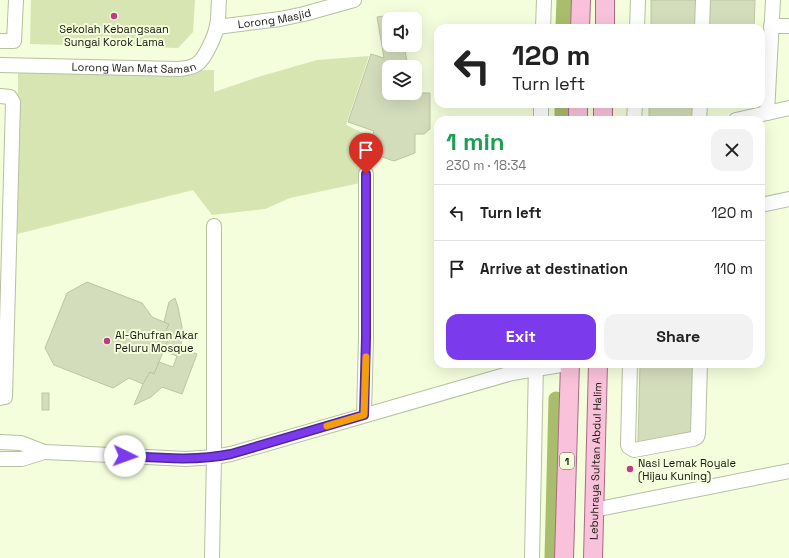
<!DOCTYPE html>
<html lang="en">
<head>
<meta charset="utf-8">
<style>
	body { margin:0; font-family:"Space Grotesk",sans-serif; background:#f2f2f2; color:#222; height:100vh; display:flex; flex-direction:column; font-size:15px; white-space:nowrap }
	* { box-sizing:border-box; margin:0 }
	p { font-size:13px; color:#767676 }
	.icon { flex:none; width:22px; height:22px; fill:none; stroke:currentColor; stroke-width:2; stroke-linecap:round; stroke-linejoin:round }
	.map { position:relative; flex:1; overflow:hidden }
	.side { position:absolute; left:434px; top:116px; width:331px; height:252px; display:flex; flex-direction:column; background:#fff; border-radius:12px; box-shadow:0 4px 16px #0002 }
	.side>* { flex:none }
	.hud { position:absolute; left:434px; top:24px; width:331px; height:84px; border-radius:12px; box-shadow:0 4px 16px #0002; background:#fff; color:#222; overflow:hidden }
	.buttons { position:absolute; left:382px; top:12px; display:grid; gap:8px }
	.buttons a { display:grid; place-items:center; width:40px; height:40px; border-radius:8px; background:#fff; box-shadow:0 4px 16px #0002; font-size:20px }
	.pin { position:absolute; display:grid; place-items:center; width:34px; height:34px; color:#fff; margin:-41px -17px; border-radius:50% 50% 50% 0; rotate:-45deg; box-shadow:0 0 4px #0007 }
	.pin .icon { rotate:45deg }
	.me { position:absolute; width:44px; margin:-22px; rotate:93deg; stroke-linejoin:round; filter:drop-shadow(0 0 3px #0008) }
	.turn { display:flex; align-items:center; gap:14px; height:84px; padding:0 12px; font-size:18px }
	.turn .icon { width:52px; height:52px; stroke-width:2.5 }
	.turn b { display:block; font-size:28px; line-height:34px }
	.round { display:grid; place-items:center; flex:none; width:42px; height:42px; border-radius:12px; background:#f2f2f2 }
	.headline { display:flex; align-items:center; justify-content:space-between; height:68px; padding:0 12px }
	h1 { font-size:24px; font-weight:700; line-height:30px; color:#1e9e55 }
	.button { display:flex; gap:8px; margin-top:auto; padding:8px 12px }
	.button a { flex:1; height:46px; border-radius:12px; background:#7c3aed; color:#fff; font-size:16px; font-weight:700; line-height:46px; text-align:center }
	.button a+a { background:#f2f2f2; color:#222 }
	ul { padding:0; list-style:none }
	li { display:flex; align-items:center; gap:12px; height:56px; padding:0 12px; border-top:1px solid #e0e0e0 }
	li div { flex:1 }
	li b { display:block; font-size:15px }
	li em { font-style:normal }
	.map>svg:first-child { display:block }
	.green { fill:#d7e5b3 }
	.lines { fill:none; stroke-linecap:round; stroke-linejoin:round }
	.canal { stroke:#a9bd6d; stroke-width:15 }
	.building { fill:#d3dcbb; stroke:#bcc5a5 }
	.minor-casing { stroke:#b7c0a0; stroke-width:16 }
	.major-casing { stroke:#a76c83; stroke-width:20 }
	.minor { stroke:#fff; stroke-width:14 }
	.major { stroke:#f9c2da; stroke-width:18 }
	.route-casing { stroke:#51269a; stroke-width:10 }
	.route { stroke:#7c3aed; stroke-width:7 }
	.slow { stroke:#f59e0b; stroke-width:7 }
	.poi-dot { fill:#c03c82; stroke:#f4fddc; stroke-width:1.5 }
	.labels { text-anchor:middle; stroke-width:4; stroke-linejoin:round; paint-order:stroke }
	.shield { fill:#f4fddc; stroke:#585d4b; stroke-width:1 }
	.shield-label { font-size:10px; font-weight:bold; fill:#15180d }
	.street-label { font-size:11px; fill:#15180d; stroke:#f4fddc }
	.poi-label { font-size:11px; fill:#15180d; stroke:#f4fddc; text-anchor:start }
</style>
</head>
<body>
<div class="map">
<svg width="789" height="558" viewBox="0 0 789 558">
	<rect width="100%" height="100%" fill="#f4fddc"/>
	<g class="green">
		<polygon points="31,0 195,0 193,32 178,48 30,44"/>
		<polygon points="369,56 346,125 367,135 361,158 360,183 290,198 265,209 212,215 193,190 17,234 18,72 214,70 214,92 258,77 317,60"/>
	</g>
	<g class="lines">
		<g class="canal">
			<polyline points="563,28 564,0"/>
			<polyline points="562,120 562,104"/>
			<polyline points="552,558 556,399"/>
		</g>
	</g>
	<g class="building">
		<rect x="651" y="0" width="49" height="28"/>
		<polygon points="708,0 755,0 754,28 707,28"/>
		<polygon points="400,14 401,19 389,19 389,45 404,45 408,67 409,67 389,67 389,93 415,93 415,87 417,88 415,93 430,93 430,129 424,134 415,134 415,153 394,161 367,152 374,131 348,122 371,54 384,58 377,17"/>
		<rect x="649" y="104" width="49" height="16"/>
		<polygon points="87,282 142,303 152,317 169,324 165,333 170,335 154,374 150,372 143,384 129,378 113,388 54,365 45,348 67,293"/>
		<polygon points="175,298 178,307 182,327 181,348 197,354 182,394 162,387 151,397 134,405 143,384 150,372 154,374 159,362 173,367 177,356 163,351 170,335 165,333 169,324 164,322 169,302"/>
		<polygon points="640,364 695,364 693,431 638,443"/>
		<rect x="42" y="393" width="7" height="17"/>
	</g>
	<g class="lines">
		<g class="minor-casing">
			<g id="minor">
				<polyline points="771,26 789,26"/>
				<path id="s1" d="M 217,27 L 280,19 L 304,14 L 354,0"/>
				<polyline points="543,28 544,0"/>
				<polyline points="637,28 638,0"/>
				<polyline points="702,28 703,0"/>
				<polyline points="0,41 14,41 16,0"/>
				<path id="s2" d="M 0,65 L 179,69 C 185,68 192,68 197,64 C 205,59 216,34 217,25 C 219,17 218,8 219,0"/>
				<polyline points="0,96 10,97 13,102 5,397 0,398"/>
				<polyline points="767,113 773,0"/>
				<polyline points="541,120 541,104"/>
				<polyline points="634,120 635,104"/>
				<polyline points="699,120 700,104"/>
				<polyline points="736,120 789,108"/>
				<polyline points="761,205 789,199"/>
				<polyline points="630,364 628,445 629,447 634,450 693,439 697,437 698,433 700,364"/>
				<polyline points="364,415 366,338 366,174"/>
				<polyline points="0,442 21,443 44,452 90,454 186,459 214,457 231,454 512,373 567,364"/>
				<polyline points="0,459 22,459 44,452"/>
				<polyline points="594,510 789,471"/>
				<polyline points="212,558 214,457 214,226"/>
				<polyline points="532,558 536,364"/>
			</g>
		</g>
		<g class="major-casing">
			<g id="major">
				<polyline points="580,28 581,0"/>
				<polyline points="605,28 605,0"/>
				<polyline points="578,120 578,104"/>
				<polyline points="603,120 603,104"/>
				<polyline points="564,558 570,364"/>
				<path id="s3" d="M 593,558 L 598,364"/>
			</g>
		</g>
		<use href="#minor" class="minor"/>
		<use href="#major" class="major"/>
	</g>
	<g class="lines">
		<g class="route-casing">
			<path id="route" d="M 125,456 C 161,458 196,461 231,454 L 364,415 L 366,338 L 366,174"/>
		</g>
		<use href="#route" class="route"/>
		<polyline class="slow" points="327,426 364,415 366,357"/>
	</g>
	<g class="poi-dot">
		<circle cx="114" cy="16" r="4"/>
		<circle cx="107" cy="341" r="4"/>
		<circle cx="630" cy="469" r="4"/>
	</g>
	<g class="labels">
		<rect class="shield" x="560" y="453" width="14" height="16" rx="3"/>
		<g class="shield-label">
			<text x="567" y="465">1</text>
		</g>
		<g class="street-label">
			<text dy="4" stroke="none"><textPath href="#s1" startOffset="58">Lorong Masjid</textPath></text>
			<text dy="4" stroke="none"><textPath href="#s2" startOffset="134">Lorong Wan Mat Saman</textPath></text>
			<text dy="4" stroke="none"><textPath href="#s3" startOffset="97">Lebuhraya Sultan Abdul Halim</textPath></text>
		</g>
		<g class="poi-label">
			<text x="114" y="33" text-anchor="middle">Sekolah Kebangsaan<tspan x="114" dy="13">Sungai Korok Lama</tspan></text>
			<text x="115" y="339">Al-Ghufran Akar<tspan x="115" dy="13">Peluru Mosque</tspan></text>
			<text x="638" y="467">Nasi Lemak Royale<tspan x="638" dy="13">(Hijau Kuning)</tspan></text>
		</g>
	</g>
</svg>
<div class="buttons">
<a><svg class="icon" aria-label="sound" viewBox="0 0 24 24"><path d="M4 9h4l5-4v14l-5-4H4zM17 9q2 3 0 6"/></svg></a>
<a><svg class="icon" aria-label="layers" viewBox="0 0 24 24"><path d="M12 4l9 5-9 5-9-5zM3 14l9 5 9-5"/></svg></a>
</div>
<div class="pin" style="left:366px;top:174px;background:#d93025"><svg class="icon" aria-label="arrive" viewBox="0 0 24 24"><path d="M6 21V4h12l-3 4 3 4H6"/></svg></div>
<svg class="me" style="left:125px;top:456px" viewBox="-20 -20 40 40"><circle r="19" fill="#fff"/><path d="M0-13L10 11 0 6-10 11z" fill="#7c3aed"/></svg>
<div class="hud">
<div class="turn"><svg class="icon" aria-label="left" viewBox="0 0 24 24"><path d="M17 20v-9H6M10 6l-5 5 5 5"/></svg><div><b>120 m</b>Turn left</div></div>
</div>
<section class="side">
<div class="headline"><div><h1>1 min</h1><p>230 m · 18:34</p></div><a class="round"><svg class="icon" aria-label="close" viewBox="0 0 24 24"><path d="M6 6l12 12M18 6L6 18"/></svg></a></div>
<ul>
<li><svg class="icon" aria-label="left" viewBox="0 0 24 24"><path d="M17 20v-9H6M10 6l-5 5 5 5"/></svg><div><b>Turn left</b></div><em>120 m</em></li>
<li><svg class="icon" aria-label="arrive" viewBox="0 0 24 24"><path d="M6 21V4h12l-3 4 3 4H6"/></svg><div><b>Arrive at destination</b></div><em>110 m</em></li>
</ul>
<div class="button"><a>Exit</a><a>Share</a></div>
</section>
</div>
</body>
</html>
